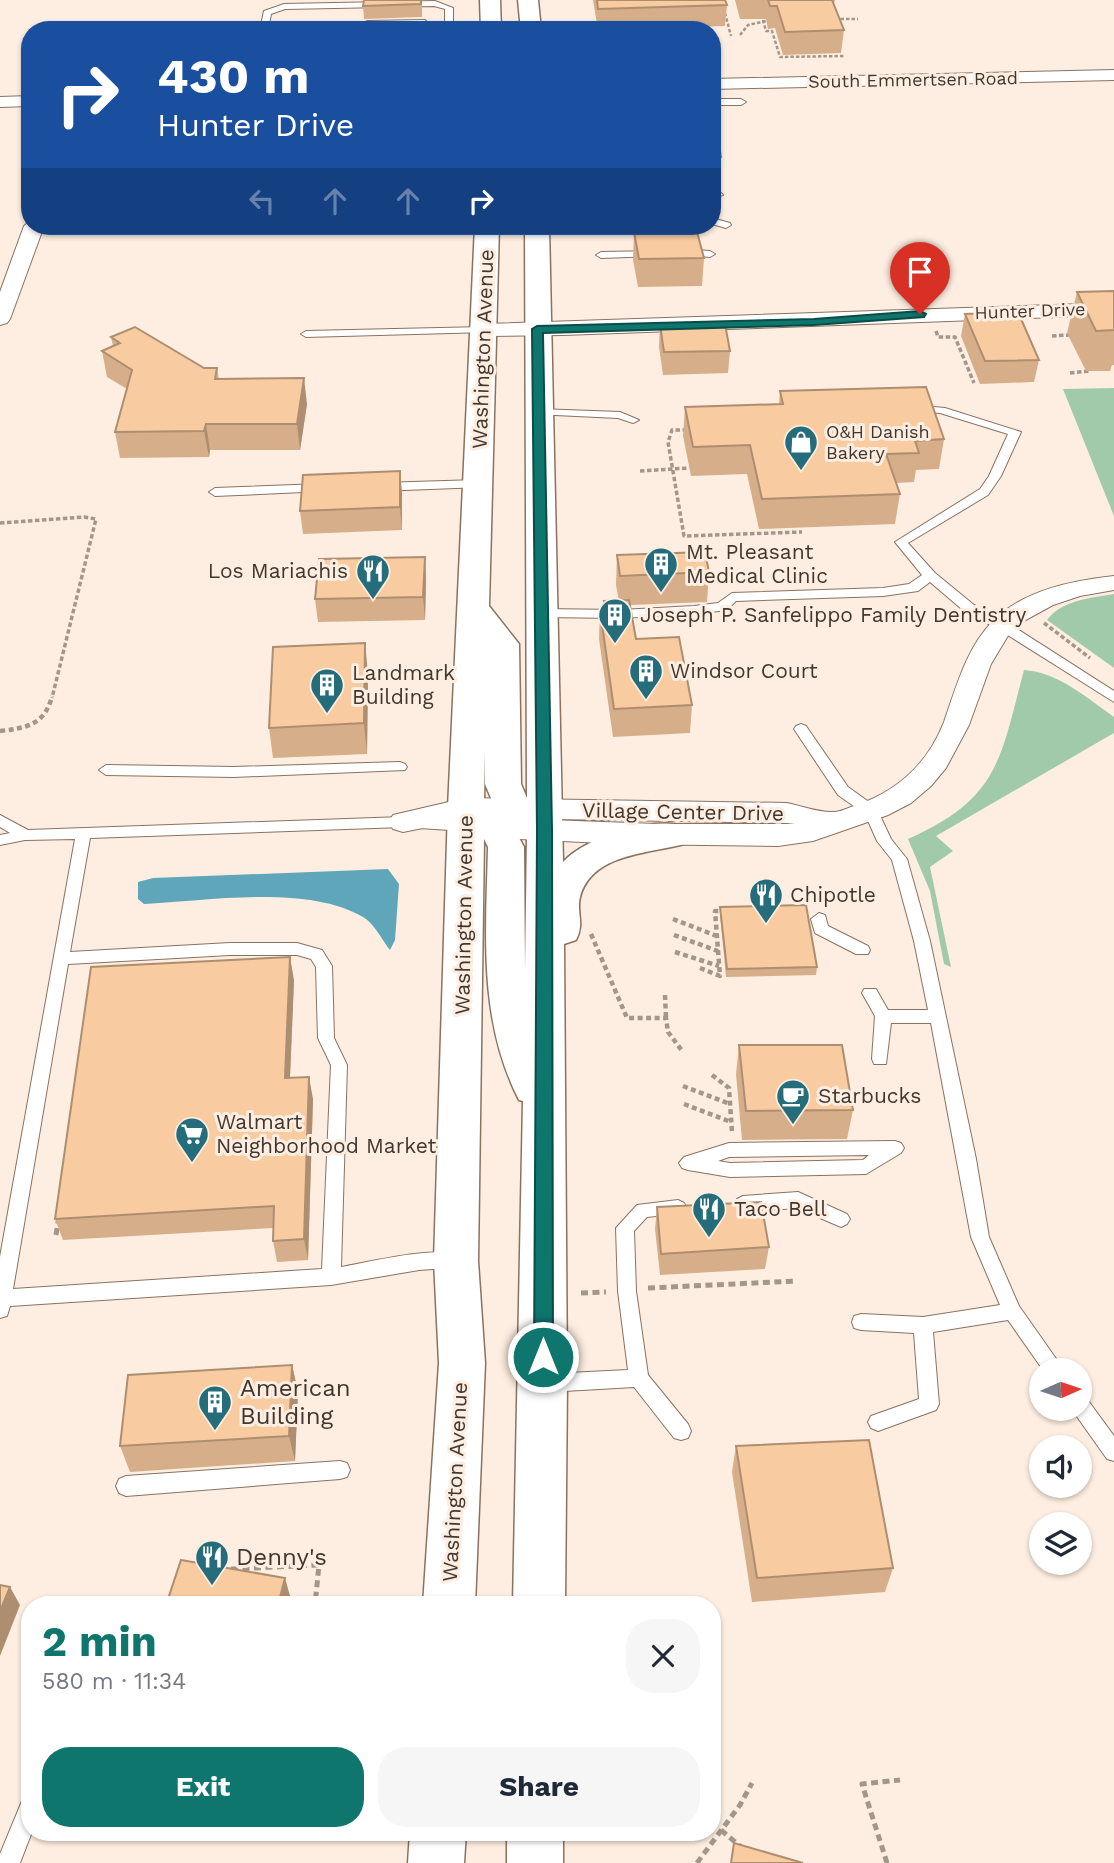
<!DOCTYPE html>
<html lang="en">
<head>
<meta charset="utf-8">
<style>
	body { margin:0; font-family:"Work Sans",sans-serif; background:#f6f6f7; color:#1f2937; height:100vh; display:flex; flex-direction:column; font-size:26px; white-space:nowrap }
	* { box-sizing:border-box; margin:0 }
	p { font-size:23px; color:#747a83 }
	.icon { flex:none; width:38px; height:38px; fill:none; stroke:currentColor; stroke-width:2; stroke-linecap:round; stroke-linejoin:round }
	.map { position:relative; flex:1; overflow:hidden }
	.side { position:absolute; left:21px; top:1596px; width:700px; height:245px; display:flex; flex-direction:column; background:#fff; border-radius:28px; box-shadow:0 2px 5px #0004 }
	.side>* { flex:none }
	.guide { position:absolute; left:21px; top:21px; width:700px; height:214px; border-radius:28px; box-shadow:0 2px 5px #0004; background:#1a4fa0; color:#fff; overflow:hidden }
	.needle { width:46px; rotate:87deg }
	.fabs { position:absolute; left:1029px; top:1358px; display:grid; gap:14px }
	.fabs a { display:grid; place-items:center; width:63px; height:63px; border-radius:50%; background:#fff; box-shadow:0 2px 5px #0004; font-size:35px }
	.pin { position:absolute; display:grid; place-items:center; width:60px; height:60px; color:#fff; margin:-72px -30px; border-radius:50% 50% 50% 0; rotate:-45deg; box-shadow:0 0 7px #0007 }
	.pin .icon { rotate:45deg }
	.me { position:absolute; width:77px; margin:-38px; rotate:0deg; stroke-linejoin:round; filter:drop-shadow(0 0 5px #0008) }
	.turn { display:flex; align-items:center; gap:24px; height:147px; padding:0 21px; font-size:32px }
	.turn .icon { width:91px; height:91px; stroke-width:2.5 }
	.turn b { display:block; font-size:49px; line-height:60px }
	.lanes { display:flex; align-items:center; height:66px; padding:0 21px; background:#0003; justify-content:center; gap:35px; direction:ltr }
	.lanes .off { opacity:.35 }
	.round { display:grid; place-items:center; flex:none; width:74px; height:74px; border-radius:28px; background:#f6f6f7 }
	.head { display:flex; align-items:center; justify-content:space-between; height:119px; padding:0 21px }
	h1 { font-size:42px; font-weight:700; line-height:52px; color:#0f766e }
	.cta { display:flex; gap:14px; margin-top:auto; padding:14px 21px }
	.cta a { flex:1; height:80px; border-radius:28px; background:#0f766e; color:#fff; font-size:28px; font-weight:700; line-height:80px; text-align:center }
	.cta a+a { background:#f6f6f7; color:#1f2937 }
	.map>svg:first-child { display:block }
	.green { fill:#a1caab }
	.water { fill:#60a6ba }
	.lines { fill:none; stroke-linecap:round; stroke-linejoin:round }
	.service-casing { stroke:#8a7260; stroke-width:2 }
	.minor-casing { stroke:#8a7260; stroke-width:2 }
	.primary-casing { stroke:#8a7260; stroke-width:3 }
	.path-far3 { stroke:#a3968b; stroke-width:2.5; stroke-dasharray:3.5 2; stroke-linecap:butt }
	.path-far2 { stroke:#a3968b; stroke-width:3.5; stroke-dasharray:4.5 2.5; stroke-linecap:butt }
	.path-far1 { stroke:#a3968b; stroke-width:4.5; stroke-dasharray:5 3.5; stroke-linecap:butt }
	.path { stroke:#a3968b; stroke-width:5; stroke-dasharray:7 4.5; stroke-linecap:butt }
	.service { fill:#fff; fill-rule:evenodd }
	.minor { fill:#fff; fill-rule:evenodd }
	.primary { fill:#fff; fill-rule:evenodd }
	.wall { fill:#d6af8a }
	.shaded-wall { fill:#ae8e70 }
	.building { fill:#f9cba0; stroke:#ae8e70; stroke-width:2 }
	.route { fill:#0f766e; stroke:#0a4d48; stroke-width:2 }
	.labels { text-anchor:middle; stroke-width:6; stroke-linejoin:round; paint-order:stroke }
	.far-street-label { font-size:18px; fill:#41372f; stroke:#feeee1 }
	.far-poi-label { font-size:18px; fill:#41372f; stroke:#feeee1; text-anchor:start }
	.street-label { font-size:21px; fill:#41372f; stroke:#feeee1 }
	.poi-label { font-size:21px; fill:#41372f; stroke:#feeee1; text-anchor:start }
	.near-poi-label { font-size:24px; fill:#41372f; stroke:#feeee1; text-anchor:start }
</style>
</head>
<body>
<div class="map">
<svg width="1114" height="1863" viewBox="0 0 1114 1863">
	<rect width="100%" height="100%" fill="#feeee1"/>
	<g class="green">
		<polygon points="1114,388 1114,516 1063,389"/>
		<path d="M 1114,594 L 1114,668 L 1047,620 C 1062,600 1090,598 1114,594 Z"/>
		<path d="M 1024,670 C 1058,672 1087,698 1114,717 L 1114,733 L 936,836 L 953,851 L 930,867 L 951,967 L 944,964 L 930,891 L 908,839 C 1000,798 1000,759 1024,670 Z"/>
	</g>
	<path class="water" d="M 388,869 L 399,884 L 395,940 L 390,950 C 382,940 374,923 363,917 C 307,884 207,901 144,904 L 138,899 L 138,882 L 153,878 Z"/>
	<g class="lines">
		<g class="service-casing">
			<g id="service">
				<polygon points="435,1 453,8 453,30 445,30 445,9 434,6 285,9 271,14 268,30 260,30 264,11 284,4"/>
				<polygon points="425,20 435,30 426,30 423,26 343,29 368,21"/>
				<polygon points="712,99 741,99 746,102 741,105 712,105"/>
				<polygon points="712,192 721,193 723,195 712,198"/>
				<polygon points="712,218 730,223 731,225 726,228 712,224"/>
				<polygon points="681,249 710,251 715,254 710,257 677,254 676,252"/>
				<polygon points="659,251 659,255 655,256 601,258 596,255 601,252"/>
				<polygon points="484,327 488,328 488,332 306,337 301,334 306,331"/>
				<polygon points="912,405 945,408 1021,432 1001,476 988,495 908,543 935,573 974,605 1008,623 1114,691 1114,702 998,629 964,611 930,582 918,591 883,596 736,601 727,610 694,614 621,618 541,617 534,613 541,609 621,610 694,606 718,603 732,593 883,588 909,584 922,575 895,542 980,489 989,476 1008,434 940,413 908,410 908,406"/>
				<polygon points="538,409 620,412 639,420 633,423 618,418 534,414 534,410"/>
				<polygon points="478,480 484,484 482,487 379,491 373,487 379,483"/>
				<polygon points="322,484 326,485 326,491 215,496 209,492 215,488"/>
				<polygon points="801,724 806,726 848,787 876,807 891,839 907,859 930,941 976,1159 989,1237 1019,1306 1064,1370 1043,1370 1008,1320 933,1332 939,1404 936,1410 878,1431 871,1428 868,1422 871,1416 919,1399 914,1333 861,1330 854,1328 852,1322 854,1316 861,1314 923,1317 1000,1305 971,1237 931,1023 891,1023 886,1064 874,1064 872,1059 875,1016 862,993 864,989 876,989 888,1010 928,1010 914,941 892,860 877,841 865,814 838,795 794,729 796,726"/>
				<polygon points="400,762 405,764 407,767 405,770 234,777 106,775 99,770 106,765 234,767"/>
				<path d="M 0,815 L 28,830 L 403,817 L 471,822 L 473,826 L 466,831 L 403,827 L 90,838 L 70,952 L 230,943 L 297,943 L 322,950 L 332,966 L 334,1038 L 347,1065 L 341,1267 C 370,1262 434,1246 461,1255 L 463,1261 L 461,1267 L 419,1270 L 331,1285 L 10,1306 L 7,1316 L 0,1318 L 0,1257 L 75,839 L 25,840 L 0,845 L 0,835 L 10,833 L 0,827 ZM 230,955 L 297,955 L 311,959 L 316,967 L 318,1038 L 331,1065 L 322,1269 L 13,1289 L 68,964 Z"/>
				<polygon points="819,913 825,915 828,926 868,946 870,950 868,954 856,954 815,933 811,919"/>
				<path d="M 895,1141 L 901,1143 L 904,1148 L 901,1153 L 866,1174 L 730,1177 L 688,1170 L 682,1168 L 679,1163 L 684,1157 L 729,1143 ZM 869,1155 L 863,1160 L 730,1163 L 718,1161 L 729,1157 Z"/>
				<polygon points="798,1192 847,1214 850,1219 847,1224 841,1227 797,1208 743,1212 737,1209 734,1204 737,1199 743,1196"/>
				<polygon points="678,1200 684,1203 687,1208 684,1213 647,1217 634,1231 636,1291 648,1375 688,1424 691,1431 688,1438 681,1440 674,1438 634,1387 547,1392 540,1389 537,1383 540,1377 547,1374 628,1370 618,1291 616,1228 637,1205"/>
				<polygon points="1080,1396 1087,1399 1114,1436 1114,1461 1107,1459 1073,1411 1072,1409 1080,1409"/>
				<polygon points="340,1461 347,1463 350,1470 347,1477 340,1479 126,1496 119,1493 116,1486 119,1479 126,1476"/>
				<polygon points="30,1798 30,1832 32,1832 20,1863 0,1863 0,1854 22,1801"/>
			</g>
		</g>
		<g class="minor-casing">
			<g id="minor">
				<polygon points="1114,70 1114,80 712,89 712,79"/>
				<polygon points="30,96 30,106 0,107 0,97"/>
				<polygon points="30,221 30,226 44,226 10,319 7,323 0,325 0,292 24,226"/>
				<polygon points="1114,303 1114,315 563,335 484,336 477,334 474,330 477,326 484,324"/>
				<path d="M 1114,576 L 1114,590 L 1080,596 L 1053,605 L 1022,622 L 1009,634 L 991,664 L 969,725 L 946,768 L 931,786 L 911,803 L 888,815 L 813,841 L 778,846 L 626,844 L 474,837 L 464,834 L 460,827 L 464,820 L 472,818 L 403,832 L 393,829 L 389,822 L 393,815 L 466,798 L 787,803 C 801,806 820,813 834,812 C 840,812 848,808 854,806 C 897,792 928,763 944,722 C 956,688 966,649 992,622 C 1023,590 1071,581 1114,576 ZM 497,818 L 787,823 L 795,824 L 657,824 Z"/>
			</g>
		</g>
		<g class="primary-casing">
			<g id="primary">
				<polygon points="480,0 500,0 501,30 481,30"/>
				<polygon points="518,0 538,0 541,30 521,30"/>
				<path d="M 475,226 L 499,226 L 489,606 L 519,644 L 521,784 L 527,798 L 525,226 L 549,226 L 563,862 C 586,837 652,816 684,826 L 689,835 L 684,844 C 649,854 592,853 580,897 C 576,913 585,923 576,940 L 564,944 L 567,1383 L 565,1605 L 513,1605 L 523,1101 L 519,1100 C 478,1020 486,933 488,847 L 484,839 L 478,1261 L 485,1363 L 475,1605 L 423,1605 L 439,1363 L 434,1261 L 448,808 ZM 485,753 L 485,784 L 496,810 L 484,803 ZM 513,827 L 527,835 L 525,969 L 524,847 Z"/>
				<polygon points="410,1832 466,1832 464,1863 408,1863"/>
				<rect x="507" y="1832" width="56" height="31"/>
			</g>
		</g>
		<g class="path-far3">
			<polyline points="725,13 731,36"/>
			<polyline points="835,19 858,19"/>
			<polyline points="763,20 766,31 772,31 780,57 844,56"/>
			<polyline points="740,35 748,25 770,20"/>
		</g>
		<g class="path-far2">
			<polyline points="936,331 938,337 955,337 974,383"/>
			<polyline points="1052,336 1069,335 1068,333"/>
			<polyline points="1070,373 1090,371"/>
			<polyline points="687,430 672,430 668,442 684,536 802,532"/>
			<polyline points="640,471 689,468"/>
			<polyline points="0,523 84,517 96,519 52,698"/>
			<polyline points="1044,623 1090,658"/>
		</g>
		<g class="path-far1">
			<path d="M 0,731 C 26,728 45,725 52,696"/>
			<polyline points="673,919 717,936"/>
			<polyline points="591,934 627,1018 666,1018 668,1032 683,1052"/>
			<polyline points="674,935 718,951"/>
			<polyline points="675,952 719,966"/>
			<polyline points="700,968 720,976 715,911 725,911"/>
			<polyline points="665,995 666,1018"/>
			<polyline points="712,1075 729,1088 732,1132"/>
			<polyline points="683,1086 730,1104"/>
			<polyline points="684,1104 731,1122"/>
		</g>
		<g class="path">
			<polyline points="56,1235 58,1222"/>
			<polyline points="648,1288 797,1281"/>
			<polyline points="581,1293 606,1292"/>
			<polyline points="231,1569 319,1565 315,1605"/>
			<polyline points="721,1830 741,1847"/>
			<polyline points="697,1863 740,1805 752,1783"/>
			<polyline points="887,1863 862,1784 900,1780"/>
		</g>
		<use href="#service" class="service"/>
		<use href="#minor" class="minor"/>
		<use href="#primary" class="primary"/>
	</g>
	<g class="wall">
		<polygon points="422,0 422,17 364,19 363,6"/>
		<polygon points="593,0 725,0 727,5 725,26 598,30"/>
		<polygon points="735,0 835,0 834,4 844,30 841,53 783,55 775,28 768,29 766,19 740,19"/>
		<polygon points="712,99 721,157 719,184 712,185"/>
		<polygon points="649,226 696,226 696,227 694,227 694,232 704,258 702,286 638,287 633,260 634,232 650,232"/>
		<polygon points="1114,291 1114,365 1112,365 1110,371 1086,371 1067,333 1077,292"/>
		<polygon points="965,314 1039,360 1034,382 980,384 961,336"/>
		<polygon points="660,325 730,351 728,373 663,375 659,347"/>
		<polygon points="111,337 204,368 217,368 219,379 307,404 300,450 210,450 209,457 120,458 115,432 127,389 107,377 102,351 113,346"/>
		<polygon points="780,391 944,439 939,469 916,470 914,482 896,483 900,494 895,524 759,529 747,474 691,476 683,436 685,407 779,404"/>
		<polygon points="400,471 402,494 402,530 303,534 300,511"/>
		<polygon points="617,555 709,572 707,602 630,605 636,639 692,705 690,733 613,737 599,639 600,610 604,610 604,601 619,601 616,585"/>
		<polygon points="425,557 426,580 425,620 318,622 315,599"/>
		<polygon points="368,673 367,754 273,758 269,728"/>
		<polygon points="720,907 817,967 816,975 726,977 720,915"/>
		<polygon points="294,980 290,1078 313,1099 308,1260 277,1262 273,1241 273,1228 63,1240 55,1219"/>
		<polygon points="739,1045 853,1110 847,1139 742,1140 736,1074"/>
		<polygon points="657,1207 769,1247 765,1269 660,1275 655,1229"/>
		<polygon points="292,1365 298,1392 295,1461 130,1472 120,1446"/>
		<polygon points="736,1446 893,1568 885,1592 752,1602 732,1472"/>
	</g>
	<g class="shaded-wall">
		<polygon points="304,378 307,404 300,450 297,424"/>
		<polygon points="206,424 210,450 209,457 204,431"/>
		<polygon points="400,471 402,494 402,530 400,507"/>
		<polygon points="425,557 426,580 425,620 423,597"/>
		<polygon points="365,643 368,673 367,754 364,723"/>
		<polygon points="290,957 294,980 289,1100 285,1078"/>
		<polygon points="309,1077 313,1099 308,1260 304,1239"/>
		<polygon points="292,1365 298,1392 295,1461 289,1436"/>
		<polygon points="285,1578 290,1596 288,1605 278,1605"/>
		<polygon points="10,1587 20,1605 0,1656 0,1611"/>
	</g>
	<g class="building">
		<polygon points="364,0 421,0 421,4 363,6"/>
		<polygon points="597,0 725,0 727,5 598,9"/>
		<polygon points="768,0 832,0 844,30 785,32 777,6 770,6"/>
		<polygon points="712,99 721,157 712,158"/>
		<polygon points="634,232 697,232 704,258 639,259"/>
		<polygon points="1114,291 1114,330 1096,331 1077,292"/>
		<polygon points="1018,312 1039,360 985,361 965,314"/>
		<polygon points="725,324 730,351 664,352 660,325"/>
		<polygon points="135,327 204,368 217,368 215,379 304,378 297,424 206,424 204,431 115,432 132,370 102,351 120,343 111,337"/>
		<polygon points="926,387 944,439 915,441 919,453 886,454 900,494 762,499 750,445 693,447 685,407 783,404 780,391"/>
		<polygon points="400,471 400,507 300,511 303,475"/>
		<polygon points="705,552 709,572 620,576 617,555"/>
		<polygon points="425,557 423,597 315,599 319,559"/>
		<polygon points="629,600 636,639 679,637 692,705 614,709 600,610 605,610 604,601"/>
		<polygon points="365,643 364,723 269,728 273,647"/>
		<polygon points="806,905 817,967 727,969 720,907"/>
		<polygon points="290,957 285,1078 309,1077 304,1239 273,1241 274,1206 55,1219 91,967"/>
		<polygon points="739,1045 842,1045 853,1110 746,1111"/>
		<polygon points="761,1202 769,1247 661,1254 657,1207"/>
		<polygon points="292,1365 289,1436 120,1446 128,1375"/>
		<polygon points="869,1440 893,1568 757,1578 736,1446"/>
		<polygon points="181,1560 285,1578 278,1605 166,1605"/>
		<polygon points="0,1585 10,1587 0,1611"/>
		<polygon points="734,1843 803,1863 731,1863"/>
	</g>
	<polygon class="route" points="920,311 926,314 924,317 814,325 543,333 552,830 553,1357 550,1364 543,1366 536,1364 534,1357 537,830 532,329 537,326 814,319"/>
	<defs>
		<g id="shop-pin" transform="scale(1.75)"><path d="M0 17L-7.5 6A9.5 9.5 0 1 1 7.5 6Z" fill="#266d7b" stroke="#feeee1"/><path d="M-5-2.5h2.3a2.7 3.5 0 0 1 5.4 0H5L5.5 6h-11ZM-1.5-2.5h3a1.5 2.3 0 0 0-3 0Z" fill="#fff"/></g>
		<g id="building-pin" transform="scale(1.75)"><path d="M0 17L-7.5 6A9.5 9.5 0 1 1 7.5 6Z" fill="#266d7b" stroke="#feeee1"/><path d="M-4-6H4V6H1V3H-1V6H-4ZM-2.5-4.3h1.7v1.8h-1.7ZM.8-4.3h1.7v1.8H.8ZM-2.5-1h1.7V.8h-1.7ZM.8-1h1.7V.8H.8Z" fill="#fff"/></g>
		<g id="restaurant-pin" transform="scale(1.75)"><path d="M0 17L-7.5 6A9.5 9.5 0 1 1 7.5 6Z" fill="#266d7b" stroke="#feeee1"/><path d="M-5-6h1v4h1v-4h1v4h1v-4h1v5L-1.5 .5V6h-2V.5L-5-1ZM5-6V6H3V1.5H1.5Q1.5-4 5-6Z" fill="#fff"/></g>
		<g id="cafe-pin" transform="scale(1.75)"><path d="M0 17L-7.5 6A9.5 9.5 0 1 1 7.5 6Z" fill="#266d7b" stroke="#feeee1"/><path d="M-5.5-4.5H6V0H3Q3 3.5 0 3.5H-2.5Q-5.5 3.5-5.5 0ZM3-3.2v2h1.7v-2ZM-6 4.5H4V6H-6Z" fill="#fff"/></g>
		<g id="supermarket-pin" transform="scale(1.75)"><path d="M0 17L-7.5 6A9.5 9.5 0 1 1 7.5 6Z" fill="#266d7b" stroke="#feeee1"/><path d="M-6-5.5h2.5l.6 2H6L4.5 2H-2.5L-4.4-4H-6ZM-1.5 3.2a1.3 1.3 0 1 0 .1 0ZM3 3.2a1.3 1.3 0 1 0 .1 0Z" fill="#fff"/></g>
	</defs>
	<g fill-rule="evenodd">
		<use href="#shop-pin" x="801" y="442"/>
		<use href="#building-pin" x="661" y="564"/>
		<use href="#restaurant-pin" x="373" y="571"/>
		<use href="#building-pin" x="615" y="615"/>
		<use href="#building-pin" x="646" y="671"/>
		<use href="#building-pin" x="327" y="685"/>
		<use href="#restaurant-pin" x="766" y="895"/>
		<use href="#cafe-pin" x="793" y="1096"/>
		<use href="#supermarket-pin" x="192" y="1134"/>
		<use href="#restaurant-pin" x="709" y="1209"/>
		<use href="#building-pin" x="215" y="1402"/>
		<use href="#restaurant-pin" x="212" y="1557"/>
	</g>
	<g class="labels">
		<g class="far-street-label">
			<text transform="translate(913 80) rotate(-1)" y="6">South Emmertsen Road</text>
			<text transform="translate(1030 311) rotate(-2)" y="6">Hunter Drive</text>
		</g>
		<g class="far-poi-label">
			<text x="826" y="438">O&amp;H Danish<tspan x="826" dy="21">Bakery</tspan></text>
		</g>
		<g class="street-label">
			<text transform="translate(483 349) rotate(-88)" y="7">Washington Avenue</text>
			<text transform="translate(683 812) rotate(1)" y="7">Village Center Drive</text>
			<text transform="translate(464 915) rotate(-89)" y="7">Washington Avenue</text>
			<text transform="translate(455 1482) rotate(-87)" y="7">Washington Avenue</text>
		</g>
		<g class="poi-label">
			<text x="686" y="559">Mt. Pleasant<tspan x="686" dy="24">Medical Clinic</tspan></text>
			<text x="348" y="578" text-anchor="end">Los Mariachis</text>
			<text x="640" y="622">Joseph P. Sanfelippo Family Dentistry</text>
			<text x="670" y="678">Windsor Court</text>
			<text x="352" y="680">Landmark<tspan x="352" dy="24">Building</tspan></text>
			<text x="790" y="902">Chipotle</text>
			<text x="818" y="1103">Starbucks</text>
			<text x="216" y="1129">Walmart<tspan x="216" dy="24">Neighborhood Market</tspan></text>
			<text x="734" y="1216">Taco Bell</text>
		</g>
		<g class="near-poi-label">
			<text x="240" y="1396">American<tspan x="240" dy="28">Building</tspan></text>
			<text x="236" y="1565">Denny's</text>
		</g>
	</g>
</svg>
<div class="fabs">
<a><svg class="needle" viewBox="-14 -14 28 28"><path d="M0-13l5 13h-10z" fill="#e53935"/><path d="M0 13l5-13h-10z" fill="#747a83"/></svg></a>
<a><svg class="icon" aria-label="sound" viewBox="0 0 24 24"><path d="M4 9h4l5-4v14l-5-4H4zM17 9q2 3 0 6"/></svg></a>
<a><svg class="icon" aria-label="layers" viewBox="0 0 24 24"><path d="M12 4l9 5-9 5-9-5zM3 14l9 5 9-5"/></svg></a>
</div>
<div class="pin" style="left:920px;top:314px;background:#d93025"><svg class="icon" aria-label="arrive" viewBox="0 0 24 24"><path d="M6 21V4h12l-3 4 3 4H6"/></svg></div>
<svg class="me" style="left:543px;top:1357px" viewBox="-20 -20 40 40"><circle r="17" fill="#0f766e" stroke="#fff" stroke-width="3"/><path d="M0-11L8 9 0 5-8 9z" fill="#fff"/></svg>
<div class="guide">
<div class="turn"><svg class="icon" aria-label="right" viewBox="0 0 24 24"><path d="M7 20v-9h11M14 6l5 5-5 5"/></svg><div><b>430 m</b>Hunter Drive</div></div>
<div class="lanes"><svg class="icon off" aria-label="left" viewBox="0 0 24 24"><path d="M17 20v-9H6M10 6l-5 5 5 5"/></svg><svg class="icon off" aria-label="ahead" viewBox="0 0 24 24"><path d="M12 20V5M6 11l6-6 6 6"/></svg><svg class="icon off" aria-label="ahead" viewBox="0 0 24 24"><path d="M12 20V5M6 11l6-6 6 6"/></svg><svg class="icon" aria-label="right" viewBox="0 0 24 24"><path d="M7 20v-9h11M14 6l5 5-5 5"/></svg></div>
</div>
<section class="side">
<div class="head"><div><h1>2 min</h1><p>580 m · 11:34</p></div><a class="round"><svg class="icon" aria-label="close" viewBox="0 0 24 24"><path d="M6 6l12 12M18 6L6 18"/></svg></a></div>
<div class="cta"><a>Exit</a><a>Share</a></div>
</section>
</div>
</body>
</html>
